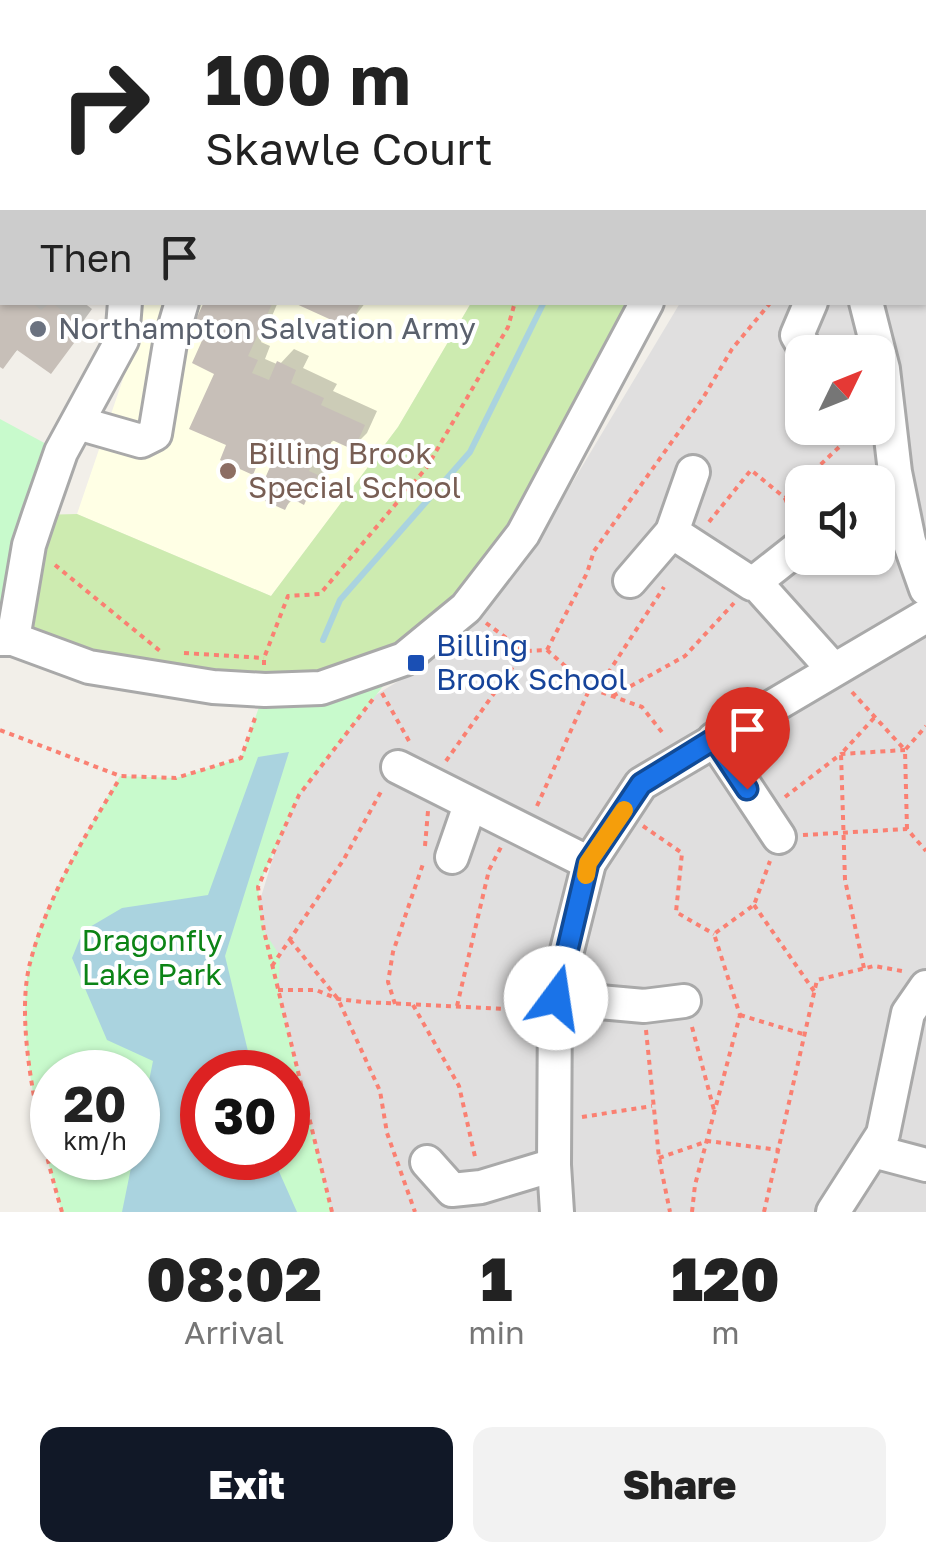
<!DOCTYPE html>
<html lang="en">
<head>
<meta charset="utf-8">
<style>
	body { margin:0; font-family:"Golos Text",sans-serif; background:#f2f2f2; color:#222; height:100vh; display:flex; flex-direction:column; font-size:38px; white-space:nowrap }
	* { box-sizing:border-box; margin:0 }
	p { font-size:32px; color:#767676 }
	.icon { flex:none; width:55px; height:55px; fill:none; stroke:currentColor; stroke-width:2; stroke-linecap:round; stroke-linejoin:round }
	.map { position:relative; height:1212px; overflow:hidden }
	.drawer { display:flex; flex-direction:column; background:#fff; flex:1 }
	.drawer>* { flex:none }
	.banner { position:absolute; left:0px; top:0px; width:928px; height:305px; box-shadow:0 2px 8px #0004; background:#fff; color:#222; overflow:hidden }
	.needle { width:65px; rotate:47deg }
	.tools { position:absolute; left:785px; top:335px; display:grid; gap:20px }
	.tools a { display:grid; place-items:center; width:110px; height:110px; border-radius:20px; background:#fff; box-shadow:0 2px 8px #0004; font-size:50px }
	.speed { position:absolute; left:30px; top:1050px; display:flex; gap:20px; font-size:50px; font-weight:700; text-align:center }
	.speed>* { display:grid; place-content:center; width:130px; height:130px; border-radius:50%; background:#fff; box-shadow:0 2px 8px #0004; line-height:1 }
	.speed small { font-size:25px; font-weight:400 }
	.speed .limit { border:15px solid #d22; background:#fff; color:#111 }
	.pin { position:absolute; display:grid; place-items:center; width:85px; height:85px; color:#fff; margin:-102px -42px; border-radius:50% 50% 50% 0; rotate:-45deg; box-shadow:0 0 10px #0007 }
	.pin .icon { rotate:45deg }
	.me { position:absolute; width:110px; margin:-55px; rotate:14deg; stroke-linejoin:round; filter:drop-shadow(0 0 8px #0008) }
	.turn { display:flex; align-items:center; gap:35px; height:210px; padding:0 40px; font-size:45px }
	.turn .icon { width:130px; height:130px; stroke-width:2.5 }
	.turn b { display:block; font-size:70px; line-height:85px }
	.then { display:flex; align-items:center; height:95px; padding:0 40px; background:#0003; gap:20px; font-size:38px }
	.eta { display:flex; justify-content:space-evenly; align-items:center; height:170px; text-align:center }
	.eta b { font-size:60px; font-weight:800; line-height:70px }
	.primary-button { display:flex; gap:20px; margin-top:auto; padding:20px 40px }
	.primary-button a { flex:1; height:115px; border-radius:20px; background:#111827; color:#fff; font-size:40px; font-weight:800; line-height:115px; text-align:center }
	.primary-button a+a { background:#f2f2f2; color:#222 }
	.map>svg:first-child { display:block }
	.residential { fill:#e0dfdf; fill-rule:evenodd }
	.education { fill:#ffffe5 }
	.grass { fill:#cdebb0 }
	.park { fill:#c8facc; fill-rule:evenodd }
	.water { fill:#aad3df }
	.shadow { fill:#0003 }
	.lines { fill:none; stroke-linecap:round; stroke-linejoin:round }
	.stream { stroke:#aad3df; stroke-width:6 }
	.building { fill:#c7bfb8 }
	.minor-casing { stroke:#a9a9a9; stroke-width:38 }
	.path { stroke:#fa8072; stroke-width:4; stroke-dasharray:5 5; stroke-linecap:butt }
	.minor { stroke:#fff; stroke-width:32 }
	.route-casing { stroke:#114b97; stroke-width:25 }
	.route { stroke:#1a73e8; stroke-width:18 }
	.slow { stroke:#f59e0b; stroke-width:18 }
	.worship-dot { fill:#6b7280; stroke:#fff; stroke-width:4 }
	.education-dot { fill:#8d6e63; stroke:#fff; stroke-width:4 }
	.transit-dot { fill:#1a4fb4; stroke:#fff; stroke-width:4 }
	.labels { text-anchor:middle; stroke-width:8; stroke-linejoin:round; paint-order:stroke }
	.worship-label { font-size:30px; fill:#5b616d; stroke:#fff; text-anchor:start }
	.education-label { font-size:30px; fill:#785e54; stroke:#fff; text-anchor:start }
	.transit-label { font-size:30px; fill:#164399; stroke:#fff; text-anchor:start }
	.park-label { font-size:30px; fill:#0c8416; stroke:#fff }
</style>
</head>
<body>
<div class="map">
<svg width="926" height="1212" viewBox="0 0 926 1212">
	<rect width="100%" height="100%" fill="#f2efe9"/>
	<g class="residential">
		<polygon points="0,0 126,0 2,2 0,279"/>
		<path d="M 926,25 L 926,1212 L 330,1212 L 249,936 L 296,783 L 351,710 L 456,646 L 562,500 L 680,303 L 925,302 ZM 802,352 L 878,352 L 878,428 L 802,428 ZM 802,482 L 878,482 L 878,558 L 802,558 Z"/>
	</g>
	<g class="education">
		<polygon points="157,0 610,0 155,2"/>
		<polygon points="138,303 471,303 398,427 271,596 77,514 139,332"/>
	</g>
	<polygon class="grass" points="471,303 647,303 523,534 404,659 265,690 13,639 39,515 77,514 271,596 398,427"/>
	<g class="park">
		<polygon points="0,419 61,452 0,639"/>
		<path d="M 404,659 L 299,795 L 258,887 L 264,931 L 280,956 L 278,991 L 332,1212 L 62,1212 C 41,1138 17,1047 28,970 C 38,910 89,829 120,776 L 176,778 L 241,758 L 265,690 ZM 52,1072 L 138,1072 L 138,1158 L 52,1158 ZM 202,1072 L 288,1072 L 288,1158 L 202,1158 Z"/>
	</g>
	<polygon class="water" points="289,752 225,956 253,1072 202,1072 202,1158 273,1158 297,1212 122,1212 133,1158 138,1158 138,1136 153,1061 107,1040 72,958 83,931 122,908 208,895 258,757"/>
	<g class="shadow">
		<polygon points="2,297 2,302 83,302 92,309 84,320 89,323 50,371 19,348 2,366"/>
		<polygon points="206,302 278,302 261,342 270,346 265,359 279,365 294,349 309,356 303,368 337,384 333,391 377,411 367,433 353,447 336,439 326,446 321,456 330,460 318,487 304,502 295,497 285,507 277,459 267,455 252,472 230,444 208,333"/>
		<polygon points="298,302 366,302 348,325"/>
	</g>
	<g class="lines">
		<g class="stream">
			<polyline points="667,2 669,0"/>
			<polyline points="323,640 340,600 470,452 544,302"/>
		</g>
	</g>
	<g class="building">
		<polygon points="0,302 31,302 41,310 51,302 80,324 72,335 77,339 51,374 17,350 3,369 0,367"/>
		<polygon points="204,302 273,302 248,356 258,360 252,373 269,380 277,361 296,370 291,383 324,398 321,405 365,425 354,450 332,440 328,450 320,446 309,471 318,475 304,505 291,498 285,510 265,501 268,493 260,490 273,460 261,455 253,475 220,460 226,445 189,429 214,374 192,363 205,334 192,328"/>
		<polygon points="292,302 361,302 349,328"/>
	</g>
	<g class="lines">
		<g class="minor-casing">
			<g id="minor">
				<polyline points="817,0 817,2"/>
				<polyline points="769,2 769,0"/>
				<polyline points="913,2 915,0"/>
				<polyline points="0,152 2,153"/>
				<polyline points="866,302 883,369 895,472 909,541 926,589"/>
				<polyline points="807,352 797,335 811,302"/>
				<polyline points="78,423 141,441 155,434 170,343 182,302"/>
				<polyline points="672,532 752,584 755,582 833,669"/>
				<polyline points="630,581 672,532 693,472"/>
				<polyline points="755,582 802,545"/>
				<polyline points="0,639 13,639 89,667 213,687 265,690 321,688 404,659 466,608 523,534 647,302"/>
				<polyline points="13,639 29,545 39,515 61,452 122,340 125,302"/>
				<polyline points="714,739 779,837"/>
				<polyline points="398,767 589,863"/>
				<polyline points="452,857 470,805"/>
				<polyline points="555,998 644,1006 684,1001"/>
				<polyline points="873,1151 926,1165"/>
				<polyline points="427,1162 452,1190 481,1187 554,1165"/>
				<polyline points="557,1212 554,1165 555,998 589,863 641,784 926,616"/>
				<polyline points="833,1212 883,1134 908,1013 926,987"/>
			</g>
		</g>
		<g class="path">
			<polyline points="620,2 621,0"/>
			<polyline points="925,136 926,135"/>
			<polyline points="785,498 795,522"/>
			<polyline points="709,522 751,470 785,498 853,434 864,431"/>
			<polyline points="55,565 160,651"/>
			<polyline points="486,623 524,651 547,650 590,688 642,707 665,736"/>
			<polyline points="547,650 587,573 594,551 703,398 732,349 771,302"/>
			<polyline points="184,653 264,658"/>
			<polyline points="264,665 264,658 288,596 320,594 427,467 508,327 515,302"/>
			<polyline points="597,690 664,587"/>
			<polyline points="852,692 905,750"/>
			<polyline points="382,693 409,741"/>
			<polyline points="613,696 685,656 734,603"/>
			<polyline points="0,730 120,776 176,778 241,758 255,718"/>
			<polyline points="446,761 524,651"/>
			<polyline points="785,797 841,754 905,750"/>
			<polyline points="537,806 590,688"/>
			<polyline points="643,826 682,853 676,912 714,934"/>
			<polyline points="907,829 905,750 926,726"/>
			<polyline points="803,835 907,829 926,851"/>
			<polyline points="425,846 428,811"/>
			<polyline points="754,905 814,991"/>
			<polyline points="290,940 338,999 380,1091 387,1133 415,1212"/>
			<polyline points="272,966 344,859 383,788"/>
			<polyline points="864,968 845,880 841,754 874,718"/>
			<polyline points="278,990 316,990 338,999 363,1002 529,1010"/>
			<polyline points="395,1004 388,982 393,952 424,861"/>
			<polyline points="413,1005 459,1086 476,1161"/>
			<polyline points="457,1006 489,870 501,847"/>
			<polyline points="740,1015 803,1034"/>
			<polyline points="692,1027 714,1110"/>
			<polyline points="646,1030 659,1158 670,1212"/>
			<polyline points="582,1117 652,1106"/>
			<polyline points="659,1158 708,1141 779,1150"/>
			<path d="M 62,1212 C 43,1147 13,1029 30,963 C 47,897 85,836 120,778"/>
			<polyline points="332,1212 264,931 258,887 299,795 373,699"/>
			<polyline points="692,1212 695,1185 740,1015 714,934 754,905 770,861"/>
			<polyline points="764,1212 817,980 874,966 902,971"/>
		</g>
		<use href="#minor" class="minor"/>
	</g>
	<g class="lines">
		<g class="route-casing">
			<polyline id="route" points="556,998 588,863 641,784 714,739 747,789"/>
		</g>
		<use href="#route" class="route"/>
		<polyline class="slow" points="586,875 588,863 624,810"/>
	</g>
	<circle class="worship-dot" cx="38" cy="329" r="10"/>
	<circle class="education-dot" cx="228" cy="471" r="10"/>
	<rect class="transit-dot" x="406" y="653" width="20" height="20" rx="5"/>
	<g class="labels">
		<g class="worship-label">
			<text x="58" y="339">Northampton Salvation Army</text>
		</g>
		<g class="education-label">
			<text x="248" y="464">Billing Brook<tspan x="248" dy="34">Special School</tspan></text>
		</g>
		<g class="transit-label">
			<text x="436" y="656">Billing<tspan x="436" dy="34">Brook School</tspan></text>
		</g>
		<g class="park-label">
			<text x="152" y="951">Dragonfly<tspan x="152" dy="34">Lake Park</tspan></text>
		</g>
	</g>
</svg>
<div class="tools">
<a><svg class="needle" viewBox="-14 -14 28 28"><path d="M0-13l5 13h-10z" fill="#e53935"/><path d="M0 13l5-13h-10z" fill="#767676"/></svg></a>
<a><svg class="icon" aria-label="sound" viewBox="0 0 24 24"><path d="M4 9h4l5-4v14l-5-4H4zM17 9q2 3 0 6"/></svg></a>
</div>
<div class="speed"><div>20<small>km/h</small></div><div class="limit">30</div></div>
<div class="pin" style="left:747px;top:789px;background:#d93025"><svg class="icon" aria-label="arrive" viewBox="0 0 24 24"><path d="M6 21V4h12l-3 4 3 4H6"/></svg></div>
<svg class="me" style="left:556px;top:998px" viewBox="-20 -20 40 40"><circle r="19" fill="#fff"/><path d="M0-13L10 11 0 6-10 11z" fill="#1a73e8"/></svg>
<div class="banner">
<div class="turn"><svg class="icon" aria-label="right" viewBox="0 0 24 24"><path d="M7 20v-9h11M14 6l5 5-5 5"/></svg><div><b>100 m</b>Skawle Court</div></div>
<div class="then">Then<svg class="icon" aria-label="arrive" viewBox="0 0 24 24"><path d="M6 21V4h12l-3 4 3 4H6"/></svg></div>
</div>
</div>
<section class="drawer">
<div class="eta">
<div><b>08:02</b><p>Arrival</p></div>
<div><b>1</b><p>min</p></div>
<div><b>120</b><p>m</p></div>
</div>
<div class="primary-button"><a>Exit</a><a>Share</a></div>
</section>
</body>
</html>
